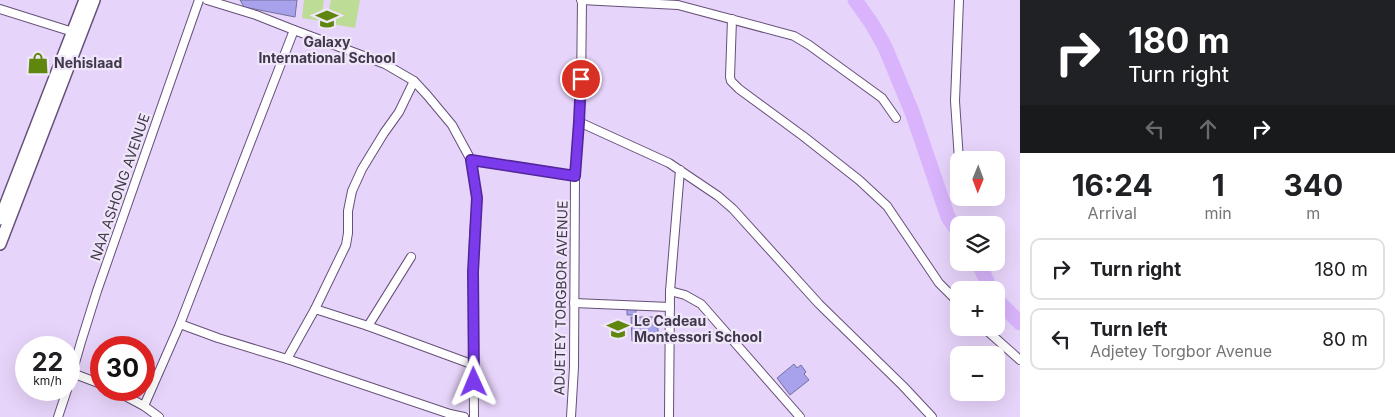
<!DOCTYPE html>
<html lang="en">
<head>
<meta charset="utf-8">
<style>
	body { margin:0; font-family:Inter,sans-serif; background:#f6f6f6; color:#202124; height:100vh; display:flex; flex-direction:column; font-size:19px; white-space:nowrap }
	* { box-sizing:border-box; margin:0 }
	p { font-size:16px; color:#757577 }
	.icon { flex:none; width:28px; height:28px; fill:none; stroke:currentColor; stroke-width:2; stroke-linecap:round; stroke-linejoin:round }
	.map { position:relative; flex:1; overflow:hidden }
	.sheet { display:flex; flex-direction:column; background:#fff; width:375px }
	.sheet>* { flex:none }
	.top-card { background:#202124; color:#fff; overflow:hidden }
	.needle { width:32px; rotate:181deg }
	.fabs { position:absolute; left:950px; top:151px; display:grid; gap:10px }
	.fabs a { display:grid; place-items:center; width:55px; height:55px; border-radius:10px; background:#fff; box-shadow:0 5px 20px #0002; font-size:25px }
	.speed { position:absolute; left:15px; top:336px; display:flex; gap:10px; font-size:25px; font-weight:700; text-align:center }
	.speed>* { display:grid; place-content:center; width:65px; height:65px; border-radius:50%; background:#fff; box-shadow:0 5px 20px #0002; line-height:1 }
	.speed small { font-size:12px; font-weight:400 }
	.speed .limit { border:8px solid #d22; background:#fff; color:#111 }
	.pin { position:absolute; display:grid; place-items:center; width:42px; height:42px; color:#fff; margin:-21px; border:2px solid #fff; border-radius:50%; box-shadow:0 1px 5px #0007 }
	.me { position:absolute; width:55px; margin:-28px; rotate:359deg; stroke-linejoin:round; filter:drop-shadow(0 0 4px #0008) }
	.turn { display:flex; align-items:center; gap:18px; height:105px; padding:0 25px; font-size:22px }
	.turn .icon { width:65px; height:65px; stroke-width:2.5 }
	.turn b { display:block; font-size:35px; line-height:42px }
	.lanes { display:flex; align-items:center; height:48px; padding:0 25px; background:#0003; justify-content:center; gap:25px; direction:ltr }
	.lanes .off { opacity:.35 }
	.eta { display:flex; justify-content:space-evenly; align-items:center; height:85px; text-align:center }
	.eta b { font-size:30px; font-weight:700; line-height:35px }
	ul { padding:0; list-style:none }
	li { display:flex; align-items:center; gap:15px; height:62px; margin:0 10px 8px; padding:0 15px; border:2px solid #e0e0e0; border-radius:10px }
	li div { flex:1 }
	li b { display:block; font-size:19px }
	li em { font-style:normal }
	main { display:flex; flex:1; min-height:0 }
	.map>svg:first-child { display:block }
	.green { fill:#bddc96 }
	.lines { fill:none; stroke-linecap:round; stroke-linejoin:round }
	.river { stroke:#d9b4fc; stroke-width:15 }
	.building { fill:#a8a2ec; stroke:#74709d }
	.minor-casing { stroke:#655079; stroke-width:10 }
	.secondary-casing { stroke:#655079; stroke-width:14 }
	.minor { stroke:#fff; stroke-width:8 }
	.secondary { stroke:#fff; stroke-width:11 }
	.route-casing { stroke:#51269a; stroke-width:12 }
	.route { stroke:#7c3aed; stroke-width:9 }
	.labels { text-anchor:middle; stroke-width:4.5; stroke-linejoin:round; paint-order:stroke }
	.poi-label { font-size:14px; font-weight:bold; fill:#40374a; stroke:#efe6f9; text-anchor:start }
	.street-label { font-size:14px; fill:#40374a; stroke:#efe6f9 }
</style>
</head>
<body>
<main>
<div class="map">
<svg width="1020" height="417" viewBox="0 0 1020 417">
	<rect width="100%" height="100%" fill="#e7d4fa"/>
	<g class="green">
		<polygon points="304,0 324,0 321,21 302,18"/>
		<polygon points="331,0 360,0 355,28 326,23"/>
	</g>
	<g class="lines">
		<g class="river">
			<polyline points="855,0 872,24 885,47 912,112 948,217 959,233"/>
			<polyline points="978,262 991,290"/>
			<polyline points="996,299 1020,323"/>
		</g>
	</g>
	<g class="building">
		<polygon points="240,0 297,0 295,17 244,7"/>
		<polygon points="627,307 636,308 636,315 627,315"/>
		<polygon points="631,317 656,317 656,328 658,327 658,341 632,341"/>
		<polygon points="794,364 797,368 801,365 806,372 804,374 809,380 790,395 777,378"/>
	</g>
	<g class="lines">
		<g class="minor-casing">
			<g id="minor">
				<polyline points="207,0 256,15 294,30 385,64 414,81 427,95 452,125 471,160 477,198 474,237 473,272 474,417"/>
				<polyline points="581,0 678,5 794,36 809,45 882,98 896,118"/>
				<polyline points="959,0 955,101 959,160"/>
				<polyline points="0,9 73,32"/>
				<polyline points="732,19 730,77 731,81 739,89 803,136 859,180 887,206 939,283 959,303"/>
				<polyline points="579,122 669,163 718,196 733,209 819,304 903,386 932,417"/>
				<polyline points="471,160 575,176"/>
				<polyline points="670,291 685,295 701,304 800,417"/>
				<polyline points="574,303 670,307"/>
				<polyline points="315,309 368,326 474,365"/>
				<polyline points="180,324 218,338 287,359 450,414 464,417"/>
				<polyline points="368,326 411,257"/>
				<polyline points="984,328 1020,360"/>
				<polyline points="287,359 315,309 346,245 348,233 348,211 352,191 362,169 384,133 399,112 414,81"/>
				<polyline points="72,373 101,384"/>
				<polyline points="69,384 81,342 97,291 199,0"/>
				<polyline points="114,390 144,406 159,417"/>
				<polyline points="144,406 180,324 294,30"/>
				<polyline points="58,417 67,390"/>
				<polyline points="571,417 574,367 575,176 581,91 582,0"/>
				<polyline points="669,417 670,291 680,170"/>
			</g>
		</g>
		<g class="secondary-casing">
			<g id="secondary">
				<polyline points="0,219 85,0"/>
				<polyline points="0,244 94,0"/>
			</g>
		</g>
		<use href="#minor" class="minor"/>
		<use href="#secondary" class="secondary"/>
	</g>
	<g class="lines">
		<g class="route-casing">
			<polyline id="route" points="474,382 473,272 477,198 471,160 575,176 579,122 581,79"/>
		</g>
		<use href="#route" class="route"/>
	</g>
	<defs>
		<g id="school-bare" transform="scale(1.725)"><path d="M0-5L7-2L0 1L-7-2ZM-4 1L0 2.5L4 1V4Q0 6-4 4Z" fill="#5f860d" stroke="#efe6f9" stroke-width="2.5" paint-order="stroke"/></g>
		<g id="shop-bare" transform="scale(1.725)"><path d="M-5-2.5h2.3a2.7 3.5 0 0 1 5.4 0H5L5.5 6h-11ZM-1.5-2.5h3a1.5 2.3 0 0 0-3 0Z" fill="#5f860d" stroke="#efe6f9" stroke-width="2.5" paint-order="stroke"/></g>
	</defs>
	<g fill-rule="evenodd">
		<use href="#school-bare" x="327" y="19"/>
		<use href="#shop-bare" x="38" y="63"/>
		<use href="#school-bare" x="618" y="329"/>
	</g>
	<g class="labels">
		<g class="poi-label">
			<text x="327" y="47" text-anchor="middle">Galaxy<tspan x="327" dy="16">International School</tspan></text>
			<text x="54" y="68">Nehislaad</text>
			<text x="634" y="326">Le Cadeau<tspan x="634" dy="16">Montessori School</tspan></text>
		</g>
		<g class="street-label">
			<text transform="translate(120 187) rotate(-71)" y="5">NAA ASHONG AVENUE</text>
			<text transform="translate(561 298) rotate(-89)" y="5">ADJETEY TORGBOR AVENUE</text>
		</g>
	</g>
</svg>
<div class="fabs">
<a><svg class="needle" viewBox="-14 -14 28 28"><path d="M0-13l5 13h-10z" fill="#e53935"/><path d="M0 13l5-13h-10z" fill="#757577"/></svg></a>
<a><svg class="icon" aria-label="layers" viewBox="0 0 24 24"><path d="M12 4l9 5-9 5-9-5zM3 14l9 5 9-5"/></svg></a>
<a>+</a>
<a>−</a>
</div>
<div class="speed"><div>22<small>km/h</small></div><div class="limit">30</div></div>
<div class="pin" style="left:581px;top:79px;background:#d93025"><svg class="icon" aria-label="arrive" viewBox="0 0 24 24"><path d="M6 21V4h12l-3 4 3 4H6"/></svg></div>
<svg class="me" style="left:474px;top:382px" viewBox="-20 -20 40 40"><path d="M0-17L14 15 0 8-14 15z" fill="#7c3aed" stroke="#fff" stroke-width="4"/></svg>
</div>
<section class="sheet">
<div class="top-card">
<div class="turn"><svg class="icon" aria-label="right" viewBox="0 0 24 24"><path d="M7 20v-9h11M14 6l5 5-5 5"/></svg><div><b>180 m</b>Turn right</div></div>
<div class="lanes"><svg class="icon off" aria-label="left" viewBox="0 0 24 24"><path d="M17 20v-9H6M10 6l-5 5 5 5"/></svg><svg class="icon off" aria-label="ahead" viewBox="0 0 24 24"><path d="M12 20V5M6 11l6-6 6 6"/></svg><svg class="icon" aria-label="right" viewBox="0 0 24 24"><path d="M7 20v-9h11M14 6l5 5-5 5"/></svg></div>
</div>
<div class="eta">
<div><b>16:24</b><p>Arrival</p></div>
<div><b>1</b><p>min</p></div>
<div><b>340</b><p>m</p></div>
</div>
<ul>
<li><svg class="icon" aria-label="right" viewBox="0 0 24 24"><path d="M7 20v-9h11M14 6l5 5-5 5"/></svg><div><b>Turn right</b></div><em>180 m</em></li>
<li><svg class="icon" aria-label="left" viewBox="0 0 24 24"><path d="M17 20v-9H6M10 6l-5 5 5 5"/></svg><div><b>Turn left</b><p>Adjetey Torgbor Avenue</p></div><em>80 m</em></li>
</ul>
</section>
</main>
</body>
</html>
